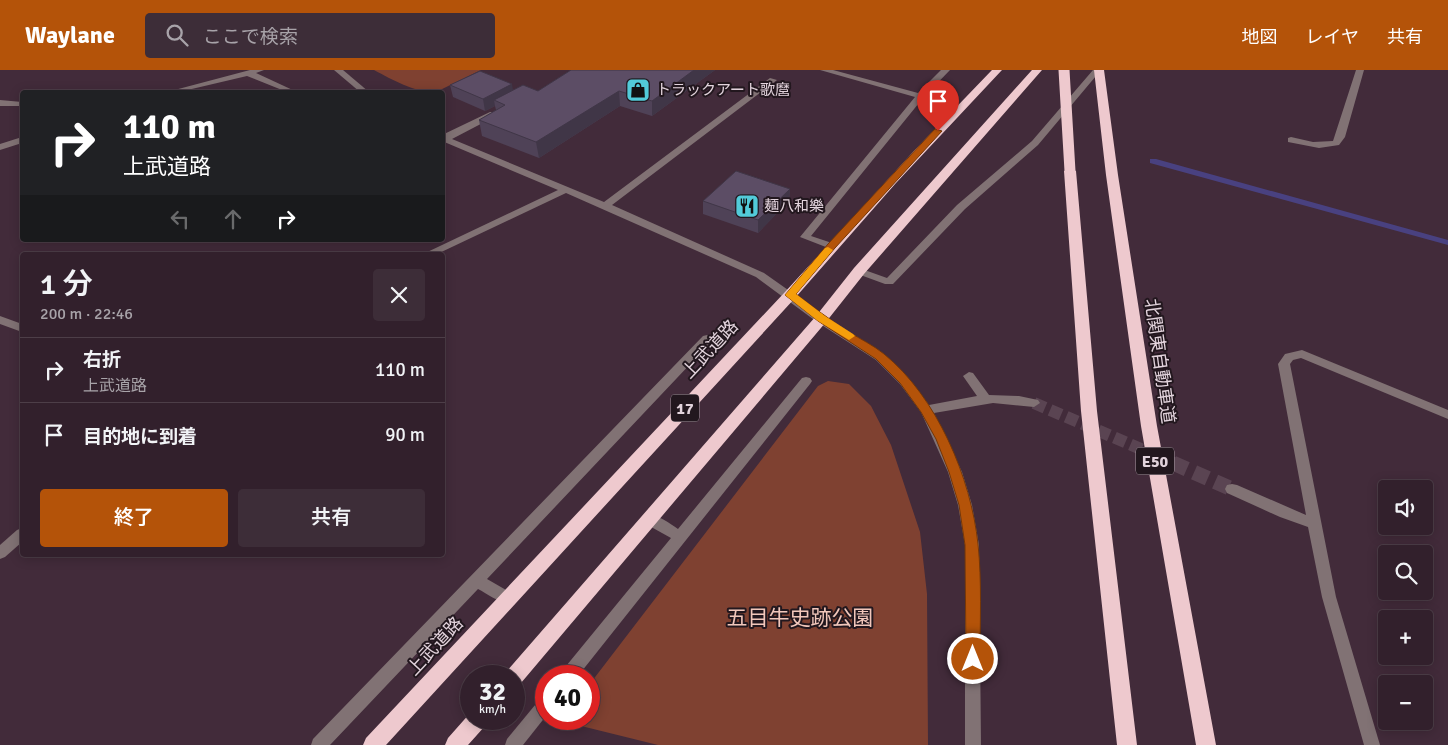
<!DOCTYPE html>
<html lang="ja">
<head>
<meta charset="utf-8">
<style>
	body { margin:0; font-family:Signika,"Noto Sans JP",sans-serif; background:#3d2d38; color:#f1f3f6; height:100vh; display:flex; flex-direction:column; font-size:19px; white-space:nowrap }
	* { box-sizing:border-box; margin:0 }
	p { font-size:16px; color:#a8a3a9 }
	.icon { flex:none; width:28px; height:28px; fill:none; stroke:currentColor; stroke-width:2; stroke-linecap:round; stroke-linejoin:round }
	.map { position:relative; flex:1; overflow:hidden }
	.details { position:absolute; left:20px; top:182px; width:425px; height:305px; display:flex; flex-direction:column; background:#32202c; border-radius:5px; box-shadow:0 2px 12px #0003,0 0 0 1px #4d3e48 }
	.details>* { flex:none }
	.banner { position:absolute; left:20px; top:20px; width:425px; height:152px; border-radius:5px; box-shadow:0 2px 12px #0003,0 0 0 1px #4d3e48; background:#202124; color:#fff; overflow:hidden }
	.controls { position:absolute; left:1378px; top:410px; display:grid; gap:10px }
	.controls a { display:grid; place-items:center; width:55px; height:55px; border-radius:5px; background:#32202c; box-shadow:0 2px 12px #0003,0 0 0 1px #4d3e48; font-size:25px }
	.speed { position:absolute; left:460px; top:595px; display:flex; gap:10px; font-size:25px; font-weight:700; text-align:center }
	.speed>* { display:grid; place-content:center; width:65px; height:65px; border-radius:50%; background:#32202c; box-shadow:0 2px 12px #0003,0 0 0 1px #4d3e48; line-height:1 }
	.speed small { font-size:12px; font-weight:400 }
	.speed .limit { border:8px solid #d22; background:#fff; color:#111 }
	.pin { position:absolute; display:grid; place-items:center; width:42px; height:42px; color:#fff; margin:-51px -21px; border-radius:50% 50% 50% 0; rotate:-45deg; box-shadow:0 0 5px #0007 }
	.pin .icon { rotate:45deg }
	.me { position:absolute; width:55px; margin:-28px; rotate:0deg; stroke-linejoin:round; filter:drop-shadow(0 0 4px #0008) }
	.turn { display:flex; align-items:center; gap:18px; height:105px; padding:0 20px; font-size:22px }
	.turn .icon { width:65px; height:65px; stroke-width:2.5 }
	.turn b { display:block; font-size:35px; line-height:42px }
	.lanes { display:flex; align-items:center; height:48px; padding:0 20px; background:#0003; justify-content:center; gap:25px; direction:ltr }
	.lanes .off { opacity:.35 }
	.round { display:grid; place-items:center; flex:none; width:52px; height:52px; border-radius:5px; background:#3d2d38 }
	.head { display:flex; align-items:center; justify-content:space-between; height:85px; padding:0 20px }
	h1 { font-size:30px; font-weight:600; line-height:38px }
	.cta { display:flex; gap:10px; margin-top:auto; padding:10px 20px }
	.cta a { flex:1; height:58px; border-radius:5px; background:#b45309; color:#fff; font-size:20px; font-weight:600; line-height:58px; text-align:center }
	.cta a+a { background:#3d2d38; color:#f1f3f6 }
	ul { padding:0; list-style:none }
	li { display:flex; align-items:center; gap:15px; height:65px; padding:0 20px; border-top:1px solid #4d3e48 }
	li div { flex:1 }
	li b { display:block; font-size:19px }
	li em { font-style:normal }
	header { display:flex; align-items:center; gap:30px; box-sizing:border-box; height:70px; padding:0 25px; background:#b45309; color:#fff }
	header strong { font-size:24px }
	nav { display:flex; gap:28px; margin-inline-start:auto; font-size:18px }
	.search { width:350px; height:45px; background:#3d2d38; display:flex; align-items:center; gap:12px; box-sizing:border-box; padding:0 18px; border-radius:5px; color:#a8a3a9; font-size:19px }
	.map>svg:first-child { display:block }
	.green { fill:#7f4131 }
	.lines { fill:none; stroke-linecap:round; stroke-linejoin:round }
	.stream { fill:#494180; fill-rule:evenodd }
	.minor-tunnel-far1 { stroke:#5a4452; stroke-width:12; stroke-dasharray:12 5.5; stroke-linecap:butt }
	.minor-tunnel { stroke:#5a4452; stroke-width:15; stroke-dasharray:15 8; stroke-linecap:butt }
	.minor { fill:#817274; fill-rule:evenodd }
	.highway { fill:#eec9ce; fill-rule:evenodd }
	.highway-bridge { stroke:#eec9ce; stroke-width:11 }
	.wall { fill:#4f4257 }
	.shaded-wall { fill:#403647 }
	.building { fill:#5c4d65; stroke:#403647 }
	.route { fill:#b45309; stroke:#753606 }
	.slow { fill:#f59e0b }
	.labels { text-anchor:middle; stroke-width:4; stroke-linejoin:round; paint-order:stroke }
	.far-poi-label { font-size:15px; fill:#e2d3dc; stroke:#22171e; text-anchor:start }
	.shield { fill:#22171e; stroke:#a89ba3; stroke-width:1 }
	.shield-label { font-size:16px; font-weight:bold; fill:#e2d3dc }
	.street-label { font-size:18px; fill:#e2d3dc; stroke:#22171e }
	.near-park-label { font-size:21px; fill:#f2c7bb; stroke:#22171e }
</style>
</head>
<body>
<header>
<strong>Waylane</strong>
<div class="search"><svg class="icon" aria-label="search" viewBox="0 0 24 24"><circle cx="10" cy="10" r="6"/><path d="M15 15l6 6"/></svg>ここで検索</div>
<nav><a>地図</a><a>レイヤ</a><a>共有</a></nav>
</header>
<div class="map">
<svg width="1448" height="675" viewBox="0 0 1448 675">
	<rect width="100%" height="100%" fill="#422b3a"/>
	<g class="green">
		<path d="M 374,0 L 481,0 L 436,22 C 413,22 393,10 374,0 Z"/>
		<polygon points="828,311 849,314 871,336 891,375 920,462 927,524 928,675 658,675 561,651 563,649 589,649 589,615 818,316"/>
	</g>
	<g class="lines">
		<polygon class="stream" points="1150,89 1156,89 1448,170 1448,175 1150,93"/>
		<polyline class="minor-tunnel-far1" points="1034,333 1176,394"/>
		<polyline class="minor-tunnel" points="1173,393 1232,419"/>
		<g class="minor">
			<polygon points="250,0 264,0 256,3 297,22 287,22 247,6 179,22 167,22"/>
			<polygon points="334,0 343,0 369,22 360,22"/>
			<polygon points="820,0 833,0 918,23 941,0 950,0 923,28 811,166 835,174 836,176 831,179 800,167 915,27"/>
			<polygon points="1093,0 1101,0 1038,75 965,139 893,214 885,214 855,203 854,201 859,198 887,208 957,135 1032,71"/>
			<polygon points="1356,0 1364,0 1345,67 1339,75 1319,78 1288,72 1288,68 1291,67 1313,72 1333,71"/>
			<polygon points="770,8 777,10 612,135 764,203 825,246 884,284 908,308 929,335 977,326 963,306 969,302 973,303 989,325 1019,326 1038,330 1040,333 1034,337 993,333 934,343 962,402 972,435 979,475 981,675 965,675 965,475 958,435 948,402 921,342 900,314 876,290 817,252 756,207 566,123 435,185 421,185 558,120 442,71 442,65 490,42 496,42 496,46 452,69 604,132"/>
			<polygon points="0,30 22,32 22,36 0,36"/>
			<polygon points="22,67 22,73 0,80 0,74"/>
			<polygon points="0,246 22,254 22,262 0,254"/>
			<path d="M 707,265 L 713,269 L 711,272 L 487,509 L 513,524 L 515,528 L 513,532 C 502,536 488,524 478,519 L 330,675 L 311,675 L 313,669 L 703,266 Z"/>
			<polygon points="1302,280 1448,340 1448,349 1301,288 1293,290 1290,294 1336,527 1380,675 1364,675 1322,527 1308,457 1280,447 1227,423 1225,419 1227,415 1232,414 1237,415 1306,445 1278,294 1285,284"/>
			<path d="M 806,307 L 810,308 L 812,311 L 810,314 L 578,606 L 560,606 L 562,601 L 671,468 L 644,453 L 642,449 L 644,445 C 655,442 669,453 678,459 L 802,308 Z"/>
			<polygon points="22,458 22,472 5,487 0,489 0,475 17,460"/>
			<polygon points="546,626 546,646 523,675 505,675 507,669 540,629"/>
		</g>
		<g class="highway">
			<polygon points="992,0 1002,0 896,113 795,228 386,675 363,675 366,668 785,222 914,81"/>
			<polygon points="1032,0 1042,0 864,204 826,252 521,613 514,616 514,606 505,606 507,601 816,246 854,198"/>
			<polygon points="1094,0 1104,0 1118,105 1157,356 1216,675 1196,675 1141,356 1106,105"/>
			<polygon points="1070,98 1076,101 1097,341 1137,675 1117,675 1081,341 1064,101"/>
			<polygon points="471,642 471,649 488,649 485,656 468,675 445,675 448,668"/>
		</g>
		<polyline class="highway-bridge" points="1064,0 1070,101"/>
	</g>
	<g class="wall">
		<polygon points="571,0 715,0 652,46 620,36 539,88 482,66 479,50 496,40 495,36 485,41 453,27 450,15 513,20 538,21"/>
		<polygon points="790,119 789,131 758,163 703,144 703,131"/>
	</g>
	<g class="shaded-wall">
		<polygon points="694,0 715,0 652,46 652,31"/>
		<polygon points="512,14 514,26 494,30 495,36 485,41 483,29"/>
		<polygon points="619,21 620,36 539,88 536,72"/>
		<polygon points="790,119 789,131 758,163 758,150"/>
	</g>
	<g class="building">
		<polygon points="571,0 694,0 652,31 619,21 536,72 479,50 505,35 494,30 523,15 538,21"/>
		<polygon points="480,1 512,14 483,29 450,15"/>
		<polygon points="736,101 790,119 758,150 703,131"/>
	</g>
	<path class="route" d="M 935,59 L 942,61 L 835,178 L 796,224 C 813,237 830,250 849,262 C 860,269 873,275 884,284 C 937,327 971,408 978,474 C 982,512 980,551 980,589 L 978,593 L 973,595 L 968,593 L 966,589 L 965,475 L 959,435 L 949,402 L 936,369 L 921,342 L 900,313 L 876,289 L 818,251 L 785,225 L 828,174 Z"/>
	<polygon class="slow" points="828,177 833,180 796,224 825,246 853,264 855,266 849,270 818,251 785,225 825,178"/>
	<defs>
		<g id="shop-square" transform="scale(1.25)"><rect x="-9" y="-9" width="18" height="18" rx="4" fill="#52cbd9" stroke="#22171e"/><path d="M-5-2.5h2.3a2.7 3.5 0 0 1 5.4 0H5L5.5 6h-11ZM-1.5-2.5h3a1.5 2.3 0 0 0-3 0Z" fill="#111"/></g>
		<g id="restaurant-square" transform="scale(1.25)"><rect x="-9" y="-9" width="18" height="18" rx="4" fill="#52cbd9" stroke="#22171e"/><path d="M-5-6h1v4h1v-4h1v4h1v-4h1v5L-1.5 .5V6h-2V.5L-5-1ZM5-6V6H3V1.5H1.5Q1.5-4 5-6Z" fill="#111"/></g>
	</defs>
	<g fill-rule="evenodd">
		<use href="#shop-square" x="638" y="20"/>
		<use href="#restaurant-square" x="747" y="136"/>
	</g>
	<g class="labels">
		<g class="far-poi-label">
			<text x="656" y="25">トラックアート歌麿</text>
			<text x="764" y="141">麺八和樂</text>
		</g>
		<g class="shield">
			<rect x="671" y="324.5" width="28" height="27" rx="4"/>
			<rect x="1136" y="377.5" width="38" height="27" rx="4"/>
		</g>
		<g class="shield-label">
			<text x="685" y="344">17</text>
			<text x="1155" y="397">E50</text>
		</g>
		<g class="street-label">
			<text transform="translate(710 279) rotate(-47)" y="6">上武道路</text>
			<text transform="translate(1160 291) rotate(82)" y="6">北関東自動車道</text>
			<text transform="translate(435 576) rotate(-47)" y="6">上武道路</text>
		</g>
		<g class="near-park-label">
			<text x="800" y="555">五目牛史跡公園</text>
		</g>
	</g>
</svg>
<div class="controls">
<a><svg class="icon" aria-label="sound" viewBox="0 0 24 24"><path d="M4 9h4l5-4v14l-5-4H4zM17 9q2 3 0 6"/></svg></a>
<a><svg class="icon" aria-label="search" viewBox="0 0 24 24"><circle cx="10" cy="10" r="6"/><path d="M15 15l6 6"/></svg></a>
<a>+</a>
<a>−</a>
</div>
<div class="speed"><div>32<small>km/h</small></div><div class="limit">40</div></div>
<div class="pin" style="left:938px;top:61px;background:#d93025"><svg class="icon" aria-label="arrive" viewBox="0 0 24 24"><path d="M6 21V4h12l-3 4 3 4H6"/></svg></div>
<svg class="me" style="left:973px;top:589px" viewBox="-20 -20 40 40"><circle r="17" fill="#b45309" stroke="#fff" stroke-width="3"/><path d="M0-11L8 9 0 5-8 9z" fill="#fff"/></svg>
<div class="banner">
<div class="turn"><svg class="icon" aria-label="right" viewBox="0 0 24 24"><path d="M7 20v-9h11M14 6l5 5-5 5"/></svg><div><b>110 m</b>上武道路</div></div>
<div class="lanes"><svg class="icon off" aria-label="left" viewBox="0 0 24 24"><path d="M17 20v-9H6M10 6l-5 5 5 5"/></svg><svg class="icon off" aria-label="ahead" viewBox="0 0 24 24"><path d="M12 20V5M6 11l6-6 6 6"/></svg><svg class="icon" aria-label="right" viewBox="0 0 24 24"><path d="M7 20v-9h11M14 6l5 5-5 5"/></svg></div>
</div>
<section class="details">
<div class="head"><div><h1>1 分</h1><p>200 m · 22:46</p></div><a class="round"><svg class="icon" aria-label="close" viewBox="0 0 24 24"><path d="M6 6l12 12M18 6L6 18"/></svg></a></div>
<ul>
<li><svg class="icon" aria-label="right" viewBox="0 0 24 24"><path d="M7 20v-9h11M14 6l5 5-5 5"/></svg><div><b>右折</b><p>上武道路</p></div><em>110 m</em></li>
<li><svg class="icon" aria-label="arrive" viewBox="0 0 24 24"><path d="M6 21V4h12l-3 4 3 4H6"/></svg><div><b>目的地に到着</b></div><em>90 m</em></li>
</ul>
<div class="cta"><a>終了</a><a>共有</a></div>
</section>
</div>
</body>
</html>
